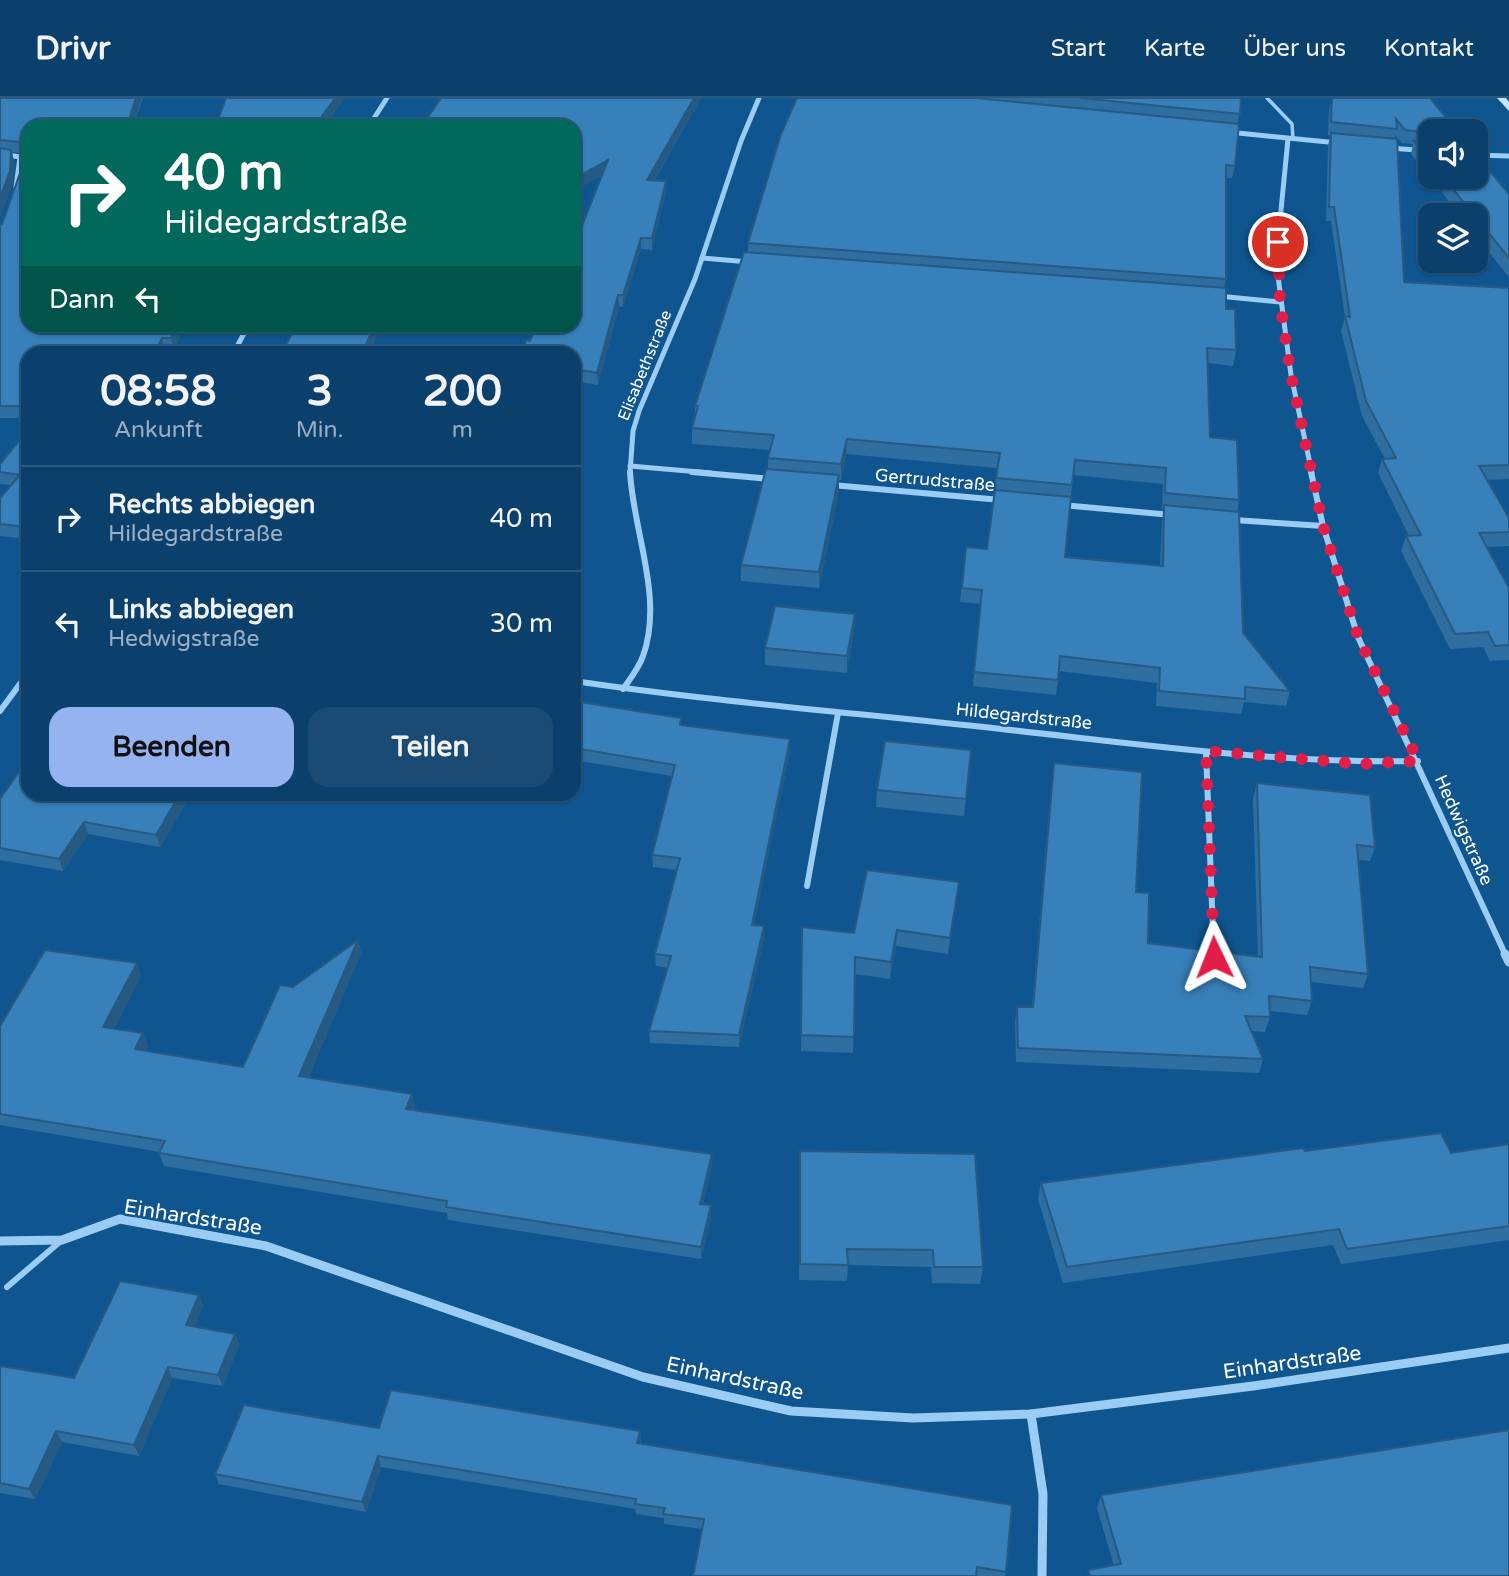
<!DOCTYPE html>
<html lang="de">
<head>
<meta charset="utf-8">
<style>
	body { margin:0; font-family:"Varela Round",sans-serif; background:#194b75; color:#f1f3f6; height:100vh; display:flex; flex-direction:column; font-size:26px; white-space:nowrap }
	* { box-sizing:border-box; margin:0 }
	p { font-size:23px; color:#9aafc2 }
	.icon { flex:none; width:38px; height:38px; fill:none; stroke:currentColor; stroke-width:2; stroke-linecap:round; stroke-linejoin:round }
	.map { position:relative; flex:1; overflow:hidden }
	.side { position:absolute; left:21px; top:248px; width:560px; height:455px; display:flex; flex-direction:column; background:#0b406d; border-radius:21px; box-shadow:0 2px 5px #0004,0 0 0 2px #2b5980 }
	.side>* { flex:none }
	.hud { position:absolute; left:21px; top:21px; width:560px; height:214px; border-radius:21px; box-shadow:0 2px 5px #0004,0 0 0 2px #2b5980; background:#00695c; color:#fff; overflow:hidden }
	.tools { position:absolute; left:1418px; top:21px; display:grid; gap:14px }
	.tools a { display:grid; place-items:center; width:70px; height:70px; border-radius:14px; background:#0b406d; box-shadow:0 2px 5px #0004,0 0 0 2px #2b5980; font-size:35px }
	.pin { position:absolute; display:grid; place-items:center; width:60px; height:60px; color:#fff; margin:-30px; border:4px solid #fff; border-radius:50%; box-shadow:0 2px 7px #0007 }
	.me { position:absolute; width:77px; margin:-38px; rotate:358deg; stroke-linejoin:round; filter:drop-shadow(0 0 5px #0008) }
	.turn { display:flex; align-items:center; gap:24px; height:147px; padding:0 28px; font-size:32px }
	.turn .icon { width:91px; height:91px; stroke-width:2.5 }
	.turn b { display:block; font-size:49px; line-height:60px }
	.then { display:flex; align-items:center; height:66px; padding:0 28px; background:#0003; gap:14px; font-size:26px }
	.eta { display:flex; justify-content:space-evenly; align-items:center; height:119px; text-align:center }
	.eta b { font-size:42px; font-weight:700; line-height:49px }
	.cta { display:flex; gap:14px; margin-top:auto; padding:14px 28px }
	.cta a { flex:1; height:80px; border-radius:21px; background:#95b2f1; color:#111; font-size:28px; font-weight:700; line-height:80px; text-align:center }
	.cta a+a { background:#194b75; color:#f1f3f6 }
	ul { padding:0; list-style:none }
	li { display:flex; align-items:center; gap:21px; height:105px; padding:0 28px; border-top:2px solid #2b5980 }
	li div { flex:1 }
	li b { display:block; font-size:26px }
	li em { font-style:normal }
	header { display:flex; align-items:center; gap:42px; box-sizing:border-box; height:98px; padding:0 35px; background:#0b406d; border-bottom:2px solid #2b5980 }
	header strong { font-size:33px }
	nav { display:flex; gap:38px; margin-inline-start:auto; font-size:24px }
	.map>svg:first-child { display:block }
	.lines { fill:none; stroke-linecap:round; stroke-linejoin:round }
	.lane-far1 { stroke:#9accf4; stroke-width:3.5 }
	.lane { stroke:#9accf4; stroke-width:6 }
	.street-far2 { stroke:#9accf4; stroke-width:5 }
	.street-far1 { stroke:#9accf4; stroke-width:6 }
	.street { stroke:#9accf4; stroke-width:9 }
	.secondary { fill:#c9e5fd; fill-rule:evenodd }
	.wall { fill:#2f6ea0; fill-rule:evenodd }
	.shaded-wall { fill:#265a82 }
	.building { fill:#3780ba; stroke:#265a82; stroke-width:2 }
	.route { stroke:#e11d48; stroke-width:12; stroke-dasharray:0 21.6 }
	.labels { text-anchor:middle; stroke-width:5; stroke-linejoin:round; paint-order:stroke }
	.far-street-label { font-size:16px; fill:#fff; stroke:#0f5691 }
	.street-label { font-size:18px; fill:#fff; stroke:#0f5691 }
	.near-street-label { font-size:21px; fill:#fff; stroke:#0f5691 }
</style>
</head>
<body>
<header>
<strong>Drivr</strong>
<nav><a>Start</a><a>Karte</a><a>Über uns</a><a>Kontakt</a></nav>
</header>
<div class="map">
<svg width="1509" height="1478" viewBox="0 0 1509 1478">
	<rect width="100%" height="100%" fill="#0f5691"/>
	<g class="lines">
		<polyline class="lane-far1" points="1267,0 1292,26 1293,41"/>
		<polyline class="lane" points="7,1189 62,1142"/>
		<g class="street-far2">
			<polyline points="369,28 387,0"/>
			<polyline points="1228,34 1338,45"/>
			<polyline points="1288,41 1276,163 1291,277 1312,375"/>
			<polyline points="1389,50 1430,53"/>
			<polyline points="0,56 20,59 16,89"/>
			<polyline points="1475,57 1509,58"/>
			<polyline points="702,160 749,164"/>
			<polyline points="1218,198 1280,204"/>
			<polyline points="233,256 248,228"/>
			<polyline points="630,368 711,375"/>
			<polyline points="630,375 633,333 639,313 695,181 741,43 759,0"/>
		</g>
		<g class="street-far1">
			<polyline points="692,374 771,381"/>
			<polyline points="1311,374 1323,428 1358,539 1506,858"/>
			<polyline points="832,387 1001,402"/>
			<polyline points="1062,407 1172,417"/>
			<polyline points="1233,422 1323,428"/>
			<path d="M 574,583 C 716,604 858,615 1001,631 C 1140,646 1278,666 1418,663"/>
			<path d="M 623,591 C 630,581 639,570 643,558 C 664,500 633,433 630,374"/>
			<polyline points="0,613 28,575"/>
			<polyline points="1206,654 1214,858"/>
			<polyline points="807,788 838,615"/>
		</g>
		<g class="street">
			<polyline points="1214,856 1214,859"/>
			<polyline points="1505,856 1509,864"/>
			<polyline points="0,1143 62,1142 120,1121 266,1148 643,1279 791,1313 913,1320 1031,1316 1253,1288 1509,1250"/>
			<polyline points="1031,1316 1043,1396 1042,1478"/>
		</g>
		<polygon class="secondary" points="1497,0 1506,0 1509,4 1509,13"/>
	</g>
	<g class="wall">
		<polygon points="0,0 143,0 133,28 28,28 184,228 174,252 164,252 163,256 28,256 28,320 0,320 0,127 2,126 20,75 20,55 12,54 14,63 13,84 0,120"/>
		<polygon points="441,0 701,0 654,83 666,83 666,94 652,152 641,151 623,209 619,208 598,287 581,284 574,303 574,256 530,243 574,228 602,77 574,93 574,28"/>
		<path d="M 797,0 L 1241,0 L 1238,26 L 1235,68 L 1232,80 L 1226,80 L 1226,181 L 1224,190 L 1226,211 L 1236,252 L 1233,268 L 1208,265 L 1210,339 L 1239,402 L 1237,414 L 1243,535 L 1290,593 L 1286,608 L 1244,604 L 1241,616 L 1156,608 L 1157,585 L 1059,573 L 1056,597 L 973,588 L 981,506 L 960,504 L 966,449 L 987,451 L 997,370 L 846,356 L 841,382 L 839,382 L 839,393 L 819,490 L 741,483 L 741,467 L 768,371 L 768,360 L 770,352 L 692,346 L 692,330 L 695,320 L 695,308 L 748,154 L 748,145 ZM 1073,377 L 1163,386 L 1162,411 L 1164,411 L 1162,422 L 1160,468 L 1065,459 Z"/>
		<polygon points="1332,0 1430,33 1430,79 1475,79 1509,96 1509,179 1475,137 1475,117 1460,117 1411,56 1413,46 1402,45 1395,37 1394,41 1404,184 1509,190 1509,381 1487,382 1509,420 1509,448 1487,449 1509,490 1509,562 1490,563 1483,549 1450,551 1401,453 1406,438 1409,438 1378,375 1382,361 1385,361 1362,318 1341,233 1345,219 1331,123 1326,123 1328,48 1330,38 1328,37 1329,12"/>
		<polygon points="28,332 28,441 0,438 0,400 11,387 0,386 0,366"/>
		<polygon points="855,516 854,534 847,575 765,567 765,550"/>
		<polygon points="574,603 681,620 681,627 790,653 754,827 764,828 764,840 739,949 650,945 649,933 668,870 656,868 655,856 677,772 653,769 652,757 672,678 574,662"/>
		<polygon points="971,652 964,718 876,709 877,692"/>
		<polygon points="1054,665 1136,794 1148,845 1258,858 1253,700 1257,685 1375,749 1370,763 1359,762 1368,876 1363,890 1311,884 1312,903 1307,917 1269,913 1270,919 1265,934 1251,933 1263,961 1259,975 1016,964 1015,923 1017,909 1032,909 1052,679"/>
		<polygon points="191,696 160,749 88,736 63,773 0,762 0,701"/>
		<polygon points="201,696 240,696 237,702"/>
		<polygon points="957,800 948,856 896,848 890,881 855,876 853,955 801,953 802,829 854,835"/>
		<polygon points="358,842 361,855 308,980 412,996 415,1009 414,1012 712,1068 703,1106 711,1120 701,1161 448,1122 447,1115 164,1068 159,1055 160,1054 0,1027 0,928 141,878 114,931 143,935 148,948 145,953 243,969 293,889"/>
		<polygon points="1509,1046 1509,1142 1341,1166 1333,1147 1063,1185 1038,1101 1041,1085 1305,1053 1451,1055"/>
		<polygon points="800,1053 983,1169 980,1186 932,1185 931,1169 848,1167 847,1183 799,1182"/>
		<polygon points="199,1197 203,1208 195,1228 239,1247 223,1288 172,1280 139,1358 62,1344 35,1401 0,1395 0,1268 74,1280"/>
		<polygon points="379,1330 640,1333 641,1346 1006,1474 1005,1478 693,1478 702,1431 664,1426 664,1420 636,1416 635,1411 381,1369 366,1414 219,1386 215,1376"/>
		<polygon points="1101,1397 1509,1478 1114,1468 1097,1410"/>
	</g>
	<g class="shaded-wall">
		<polygon points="136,0 142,0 133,28 127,28"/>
		<polygon points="335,0 345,0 325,28 315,28"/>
		<polygon points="694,0 701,0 647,94 647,82"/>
		<polygon points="11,52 14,63 13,84 0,120 0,100"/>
		<polygon points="608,62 609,73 574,93 574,81"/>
		<polygon points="666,83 666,94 652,152 652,140"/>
		<polygon points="641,140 641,151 623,209 623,197"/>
		<polygon points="618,197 619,208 598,287 597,275"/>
		<polygon points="177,228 184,228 174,252 171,240"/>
		<polygon points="374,228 381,228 369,256 362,256"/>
		<polygon points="162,240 164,252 163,256 154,256"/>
		<polygon points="580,272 581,284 574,303 574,288"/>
		<polygon points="847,341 846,356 841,382 841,366"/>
		<polygon points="839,377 839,393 819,490 819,474"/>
		<polygon points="855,516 854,534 847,575 847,558"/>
		<polygon points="790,641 790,653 752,839 752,827"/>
		<polygon points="180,696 191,696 160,749 156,737"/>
		<polygon points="84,724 88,736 63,773 59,761"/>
		<polygon points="959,784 957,800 948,856 950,840"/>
		<polygon points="764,828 764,840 739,949 739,937"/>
		<polygon points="897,832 896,848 890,881 891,864"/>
		<polygon points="358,842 361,855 303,991 299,978"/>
		<polygon points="137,865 141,878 108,942 103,929"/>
		<polygon points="143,935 148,948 140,964 135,951"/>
		<polygon points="412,996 415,1009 409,1023 406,1011"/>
		<polygon points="712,1056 712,1068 700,1118 700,1106"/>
		<polygon points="711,1107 711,1120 701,1161 701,1149"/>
		<polygon points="199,1197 203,1208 191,1238 186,1227"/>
		<polygon points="235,1236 239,1247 223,1288 218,1277"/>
		<polygon points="168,1269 172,1280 139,1358 134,1347"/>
		<polygon points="56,1333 62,1344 35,1401 29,1391"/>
		<polygon points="640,1333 641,1344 638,1356 637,1345"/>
		<polygon points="378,1358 381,1369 366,1414 362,1404"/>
	</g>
	<g class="building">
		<polygon points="0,0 136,0 127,28 28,28 28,228 177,228 171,240 162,240 154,256 28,256 28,308 0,308 0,127 2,126 20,75 21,44 0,42"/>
		<polygon points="226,0 335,0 315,28 216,28"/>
		<polygon points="441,0 694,0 647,82 666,83 652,140 641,140 623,197 618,197 597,275 580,272 574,288 574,256 522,256 526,242 530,243 536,228 574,228 574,148 608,62 574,81 574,28 422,28"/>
		<polygon points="797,0 976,0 1239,26 1235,68 1226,67 1226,181 748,145 781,36"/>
		<polygon points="1080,0 1241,0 1240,16"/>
		<polygon points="1332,0 1430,0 1457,33 1430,33 1430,35 1405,32 1396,21 1397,31 1331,24"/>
		<polygon points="1331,35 1397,41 1404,184 1509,190 1509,367 1479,368 1509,420 1509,434 1479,435 1509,490 1509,547 1495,548 1488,534 1455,536 1406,438 1421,437 1382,361 1396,360 1366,303 1345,218 1350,219 1334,109 1329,109"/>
		<polygon points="1414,43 1430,44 1430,62"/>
		<polygon points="0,50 11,52 10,73 0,100"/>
		<polygon points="1475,55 1509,96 1509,160 1443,79 1475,79"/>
		<polygon points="744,154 1226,190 1226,211 1235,211 1236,252 1207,250 1210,339 1237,342 1239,402 1165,395 1166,370 1075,362 1072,387 996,380 1000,355 847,341 841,366 768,360 774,337 692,330 698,308 695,308"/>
		<polygon points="297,228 374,228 362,256 280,256"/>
		<polygon points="28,332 28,429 0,426 0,400 20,377 0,374 0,366"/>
		<polygon points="766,371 839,377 819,474 741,467"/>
		<polygon points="995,392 1071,399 1065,459 1163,468 1164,407 1239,414 1243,535 1290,593 1245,589 1245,601 1159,593 1160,570 1060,558 1058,582 974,574 982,492 962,490 966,449 987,451"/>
		<polygon points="775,508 855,516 847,558 765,550"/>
		<polygon points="574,603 681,620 680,627 790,641 752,827 764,828 739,937 649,933 671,858 655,856 680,760 652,757 675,667 574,650"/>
		<polygon points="885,643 971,652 966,701 877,692"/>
		<polygon points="28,661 28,696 180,696 156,737 84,724 59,761 0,750 0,701"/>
		<polygon points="1054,665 1142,674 1136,794 1149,795 1148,845 1262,859 1257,685 1370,697 1375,749 1357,747 1368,876 1310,869 1312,903 1269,898 1270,919 1245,918 1263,961 1018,950 1017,909 1033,909"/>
		<polygon points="867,772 959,784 950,840 897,832 891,864 855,859 854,939 801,937 802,829 854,835"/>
		<polygon points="358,842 299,978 412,996 406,1011 712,1056 700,1106 711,1107 701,1149 446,1109 447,1103 159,1055 165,1043 0,1016 0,928 45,852 137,865 103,929 143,935 135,951 243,969 280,887 293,889"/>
		<polygon points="1441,1035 1451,1055 1509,1046 1509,1128 1347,1151 1339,1131 1067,1169 1041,1085 1303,1050 1305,1053"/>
		<polygon points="800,1053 975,1056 983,1169 934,1169 933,1152 847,1151 848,1167 800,1166"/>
		<polygon points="120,1183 199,1197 186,1227 235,1236 218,1277 168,1269 134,1347 56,1333 29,1391 0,1385 0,1268 74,1280"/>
		<polygon points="391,1292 640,1333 637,1345 1012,1407 1006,1474 977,1469 976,1478 693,1478 704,1421 663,1416 665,1410 635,1406 636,1401 378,1358 362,1404 215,1376 244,1307 379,1330"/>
		<polygon points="1509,1332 1509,1478 1090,1478 1088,1472 1121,1466 1101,1397"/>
	</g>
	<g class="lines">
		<polyline class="route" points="1214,859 1206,653 1361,666 1418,663 1358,539 1323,428 1291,277 1280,204 1278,144"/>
	</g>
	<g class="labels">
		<g class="far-street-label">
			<text transform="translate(644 267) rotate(-68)" y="6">Elisabethstraße</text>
		</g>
		<g class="street-label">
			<text transform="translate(935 382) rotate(5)" y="6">Gertrudstraße</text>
			<text transform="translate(1024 618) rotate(6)" y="6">Hildegardstraße</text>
			<text transform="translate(1464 732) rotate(66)" y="6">Hedwigstraße</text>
		</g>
		<g class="near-street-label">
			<text transform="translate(193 1119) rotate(9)" y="7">Einhardstraße</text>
			<text transform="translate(1292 1264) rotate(-8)" y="7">Einhardstraße</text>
			<text transform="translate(735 1280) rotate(12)" y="7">Einhardstraße</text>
		</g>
	</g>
</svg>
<div class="tools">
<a><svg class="icon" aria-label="sound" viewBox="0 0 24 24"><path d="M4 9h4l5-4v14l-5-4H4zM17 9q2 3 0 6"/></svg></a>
<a><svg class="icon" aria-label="layers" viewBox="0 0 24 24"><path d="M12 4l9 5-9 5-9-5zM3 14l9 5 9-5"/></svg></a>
</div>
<div class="pin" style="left:1278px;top:144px;background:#d93025"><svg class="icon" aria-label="arrive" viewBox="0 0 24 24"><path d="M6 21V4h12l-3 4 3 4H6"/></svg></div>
<svg class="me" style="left:1214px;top:859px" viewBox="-20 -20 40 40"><path d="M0-17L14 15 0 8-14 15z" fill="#e11d48" stroke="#fff" stroke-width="4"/></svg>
<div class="hud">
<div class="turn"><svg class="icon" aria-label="right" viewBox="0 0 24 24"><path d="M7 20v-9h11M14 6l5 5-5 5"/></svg><div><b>40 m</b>Hildegardstraße</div></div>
<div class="then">Dann<svg class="icon" aria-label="left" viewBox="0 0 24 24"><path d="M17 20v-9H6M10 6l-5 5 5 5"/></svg></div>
</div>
<section class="side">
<div class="eta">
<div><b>08:58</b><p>Ankunft</p></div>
<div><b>3</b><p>Min.</p></div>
<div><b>200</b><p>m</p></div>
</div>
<ul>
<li><svg class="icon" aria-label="right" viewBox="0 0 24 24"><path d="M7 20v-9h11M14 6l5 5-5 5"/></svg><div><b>Rechts abbiegen</b><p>Hildegardstraße</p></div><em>40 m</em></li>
<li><svg class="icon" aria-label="left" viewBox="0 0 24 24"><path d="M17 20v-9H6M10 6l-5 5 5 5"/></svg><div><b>Links abbiegen</b><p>Hedwigstraße</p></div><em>30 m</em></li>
</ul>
<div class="cta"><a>Beenden</a><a>Teilen</a></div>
</section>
</div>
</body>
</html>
